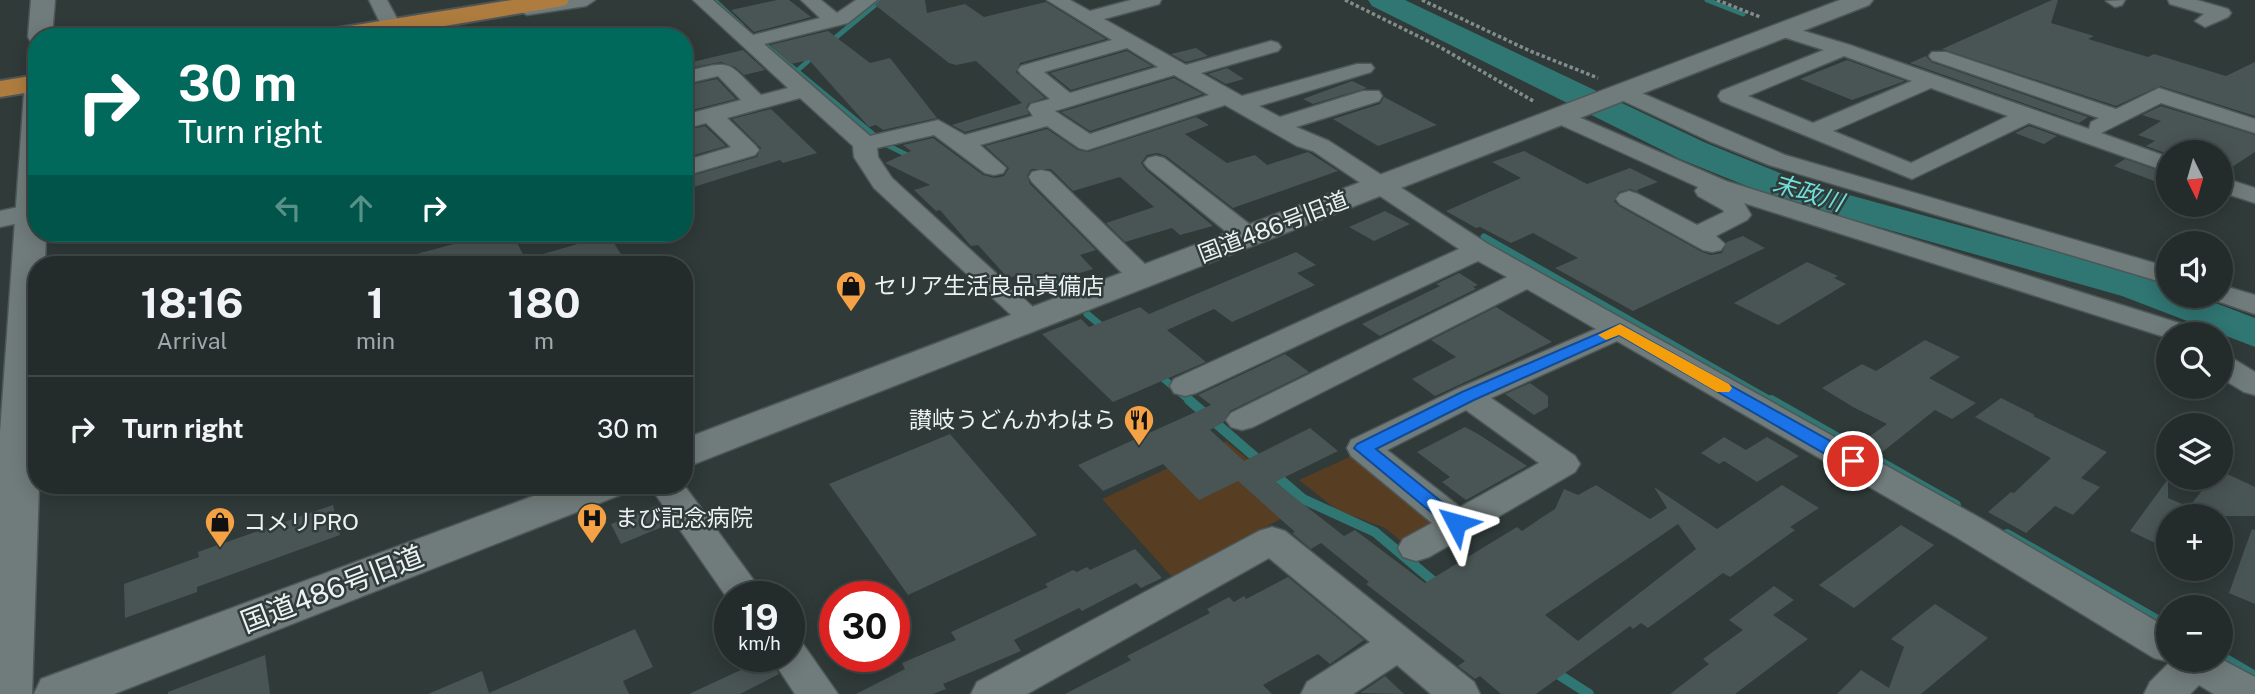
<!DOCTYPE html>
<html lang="en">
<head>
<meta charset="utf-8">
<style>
	body { margin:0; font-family:"Public Sans","Noto Sans JP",sans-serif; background:#2f3837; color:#f1f3f6; height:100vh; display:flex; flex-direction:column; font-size:26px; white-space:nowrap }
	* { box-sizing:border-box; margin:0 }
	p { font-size:23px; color:#a3a7a9 }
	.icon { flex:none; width:38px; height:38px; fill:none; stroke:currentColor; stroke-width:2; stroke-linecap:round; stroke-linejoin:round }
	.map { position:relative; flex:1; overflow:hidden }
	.sheet { position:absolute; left:28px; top:256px; width:665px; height:238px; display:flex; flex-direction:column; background:#232c2b; border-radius:28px; box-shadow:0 4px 18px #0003,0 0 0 2px #404847 }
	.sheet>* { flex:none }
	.guide { position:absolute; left:28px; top:28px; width:665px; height:214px; border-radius:28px; box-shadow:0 4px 18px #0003,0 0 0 2px #404847; background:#00695c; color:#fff; overflow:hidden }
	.needle { width:46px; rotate:175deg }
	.fabs { position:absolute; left:2156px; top:140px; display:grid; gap:14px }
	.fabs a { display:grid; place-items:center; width:77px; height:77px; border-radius:50%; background:#232c2b; box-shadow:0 4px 18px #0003,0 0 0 2px #404847; font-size:35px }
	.speed { position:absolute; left:714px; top:581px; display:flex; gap:14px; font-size:35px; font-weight:700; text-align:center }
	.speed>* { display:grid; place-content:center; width:91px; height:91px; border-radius:50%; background:#232c2b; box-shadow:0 4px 18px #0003,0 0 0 2px #404847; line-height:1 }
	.speed small { font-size:18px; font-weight:400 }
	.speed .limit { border:10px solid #d22; background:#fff; color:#111 }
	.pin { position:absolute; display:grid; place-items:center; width:60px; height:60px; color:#fff; margin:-30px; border:4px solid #fff; border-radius:50%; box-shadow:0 2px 7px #0007 }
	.me { position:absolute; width:77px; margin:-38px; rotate:309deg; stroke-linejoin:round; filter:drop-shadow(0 0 5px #0008) }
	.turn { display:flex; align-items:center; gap:24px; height:147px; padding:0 35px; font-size:32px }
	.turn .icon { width:91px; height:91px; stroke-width:2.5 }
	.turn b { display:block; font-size:49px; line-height:60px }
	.lanes { display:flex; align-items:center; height:66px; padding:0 35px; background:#0003; justify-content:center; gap:35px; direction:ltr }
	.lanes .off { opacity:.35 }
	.eta { display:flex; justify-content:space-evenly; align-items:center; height:119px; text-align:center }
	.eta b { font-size:42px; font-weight:700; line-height:49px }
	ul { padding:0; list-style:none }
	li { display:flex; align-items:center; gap:21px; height:105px; padding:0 35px; border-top:2px solid #404847 }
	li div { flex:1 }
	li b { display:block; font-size:26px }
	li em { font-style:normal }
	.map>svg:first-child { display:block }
	.green { fill:#573d21 }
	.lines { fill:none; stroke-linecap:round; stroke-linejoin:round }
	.stream-far2 { stroke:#307673; stroke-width:5 }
	.stream-far1 { stroke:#307673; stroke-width:7 }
	.stream { stroke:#307673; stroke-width:10 }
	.river { fill:#307673; fill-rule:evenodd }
	.building { fill:#495554; fill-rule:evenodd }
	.minor-casing { stroke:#4e5757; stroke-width:3 }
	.tertiary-casing { stroke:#4e5757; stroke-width:3 }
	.trunk-casing { stroke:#4e5757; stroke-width:4 }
	.path { stroke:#828c8b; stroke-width:3.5; stroke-dasharray:3.5 2.5; stroke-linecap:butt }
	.minor { fill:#707c7b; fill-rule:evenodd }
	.tertiary { fill:#707c7b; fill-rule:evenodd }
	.trunk { fill:#ae7c3f; fill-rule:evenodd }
	.route { fill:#1a73e8; stroke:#114b97; stroke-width:2 }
	.slow { fill:#f59e0b }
	.labels { text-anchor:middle; stroke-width:5; stroke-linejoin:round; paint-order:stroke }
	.street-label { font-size:23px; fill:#ebf2f1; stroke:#2f3a39 }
	.poi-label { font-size:23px; fill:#ebf2f1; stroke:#2f3a39; text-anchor:start }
	.water-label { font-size:24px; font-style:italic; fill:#71ddd8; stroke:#2f3a39 }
	.near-street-label { font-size:28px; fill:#ebf2f1; stroke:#2f3a39 }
</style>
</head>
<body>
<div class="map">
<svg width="2255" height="694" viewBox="0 0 2255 694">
	<rect width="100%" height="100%" fill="#2f3a39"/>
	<g class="green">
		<polygon points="1226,441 1305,506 1172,577 1102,499"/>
		<polygon points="1356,454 1436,519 1438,530 1407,546 1385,528 1337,510 1299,480"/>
	</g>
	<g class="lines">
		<g class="stream-far2">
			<polyline points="714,0 742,26"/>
			<polyline points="1707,0 1743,14"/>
			<polyline points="758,39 885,144 913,158"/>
			<polyline points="829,43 881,0"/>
			<polyline points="798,70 816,54"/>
		</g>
		<g class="stream-far1">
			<polyline points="1484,237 1774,402"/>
			<polyline points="1046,273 1063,292"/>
			<polyline points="1087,314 1105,329"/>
			<polyline points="1158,374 1191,402"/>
		</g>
		<g class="stream">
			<polyline points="1189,400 1262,463"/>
			<polyline points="1771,400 1956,505"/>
			<polyline points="1274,474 1303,499 1375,532 1439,586"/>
			<polyline points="2007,534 2168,626"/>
			<polyline points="2221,656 2255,676"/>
			<polyline points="1553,671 1589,694"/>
		</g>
		<polygon class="river" points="1368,0 1405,0 1706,143 1802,182 2152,278 2168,284 2168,296 2197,296 2255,318 2255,347 2122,296 1776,198 1680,159 1372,6"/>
	</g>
	<g class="building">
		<polygon points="777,0 789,0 811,17 754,32 731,10"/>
		<polygon points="880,0 925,0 927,13 965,4 984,17 1046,2 1106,39 1020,63 1016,72 1045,98 1029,103 1026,108 1029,114 965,132 952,125 1022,103 976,61 956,65 949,63 875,5"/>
		<polygon points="2052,0 2058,0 2051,23 2094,36 2088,39 2148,57 2154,54 2226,76 2255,62 2255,116 2160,86 2116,106 1942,49"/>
		<polygon points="828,31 870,63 890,58 937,118 883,130 876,125 869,127 809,60 791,64 770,45"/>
		<polygon points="1196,48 1208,56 1186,62 1171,54"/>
		<polygon points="743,50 765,70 744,75 735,67 721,62 684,69 684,64"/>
		<polygon points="1127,51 1152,66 1071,90 1050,73"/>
		<polygon points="1926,56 1931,62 2088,117 2079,123 1910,63"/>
		<polygon points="1847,60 1905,81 1852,100 1800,79"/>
		<polygon points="1227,68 1244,79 1226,84 1208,74"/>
		<polygon points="1174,78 1203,94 1090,131 1061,112"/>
		<polygon points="717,79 736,99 684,112 684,86"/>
		<polygon points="1352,81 1367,88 1313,104 1303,99"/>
		<polygon points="1384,97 1437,125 1378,146 1333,119 1380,104"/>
		<polygon points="2161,106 2255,135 2255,152 2232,167 2221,163 2221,152 2168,154 2146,146 2155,141 2138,135 2161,121 2142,115"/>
		<polygon points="771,109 817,153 783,163 780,160 684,190 684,178 757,157 761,148 732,119"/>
		<polygon points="1196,117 1209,125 1185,134 1227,163 1255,155 1267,165 1308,152 1338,171 1233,208 1166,156 1157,153 1147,155 1141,163 1146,170 1213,226 1180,235 1172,228 1125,242 1106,223 1154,207 1120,177 1073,191 1051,169 1031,169 1027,176 1030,184 1096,250 1080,255 1093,269 1024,290 1015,276 1008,278 978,245 971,246 940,210 936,211 914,190 930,185 885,163 911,151 903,145 933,138 983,175 995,178 1004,176 1009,168 985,146 1047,129 1078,150 1088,152"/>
		<polygon points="705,126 726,146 684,158 684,131"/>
		<polygon points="2029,126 2057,136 2044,144 2015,133"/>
		<polygon points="1524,151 1587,184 1630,168 1658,182 1637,190 1639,192 1630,189 1619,192 1614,201 1619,206 1702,252 1711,255 1722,253 1727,242 1743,236 1765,248 1633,311 1555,268 1578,258 1533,233 1511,243 1480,227 1476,228 1446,211 1521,178 1492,162"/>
		<polygon points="2125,159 2168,174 2168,186 2114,166"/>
		<polygon points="1385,211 1410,224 1374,241 1349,227"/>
		<polygon points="494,233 512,233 528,264 403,264 402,258"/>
		<polygon points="609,235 627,264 529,264 529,258"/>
		<polygon points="1296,252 1316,265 1297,273 1315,285 1232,322 1214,309 1167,330 1206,362 1113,402 1042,334 1081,319 1089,327 1140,307 1149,314"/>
		<polygon points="1807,262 1838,276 1834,278 1846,284 1778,325 1734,303"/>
		<polygon points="1459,273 1478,285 1473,287 1476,289 1380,336 1362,324 1440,286 1436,284"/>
		<polygon points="1496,307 1552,342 1435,396 1412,379 1456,357 1431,340"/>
		<polygon points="1925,340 1960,357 1929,378 1976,403 1952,419 1935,410 1876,457 1856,446 1887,424 1853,407 1822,388 1862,364 1876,371"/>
		<path d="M 1285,354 L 1309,372 L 1230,411 L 1224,422 L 1210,430 L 1244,461 L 1310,428 L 1338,451 L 1275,482 L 1344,536 L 1355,530 L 1425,583 L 1517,527 L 1522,531 L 1541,518 L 1555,509 L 1564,489 L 1578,495 L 1596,485 L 1650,519 L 1667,508 L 1654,487 L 1717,529 L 1782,485 L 1819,508 L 1790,527 L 1795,530 L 1730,577 L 1723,573 L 1648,628 L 1641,623 L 1633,629 L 1630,626 L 1536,694 L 1501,694 L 1480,676 L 1475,679 L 1458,666 L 1465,661 L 1366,584 L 1369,582 L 1321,543 L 1311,549 L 1292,533 L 1295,532 L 1238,481 L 1199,500 L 1163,464 L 1103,491 L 1078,465 L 1211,405 L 1198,395 ZM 1678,524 L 1696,549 L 1578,641 L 1545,615 Z"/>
		<polygon points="1530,383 1548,396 1548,407 1534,415 1505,394"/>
		<polygon points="2001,398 2035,415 2033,416 2107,452 2081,478 2100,487 2073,515 2055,506 2026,533 1988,512 2011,492 2014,493 2051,458 1975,417"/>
		<polygon points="1465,427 1478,434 1527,466 1466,500 1442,482 1450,477 1417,452"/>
		<polygon points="950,434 1037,535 908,595 829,484"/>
		<polygon points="1724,437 1746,450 1767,437 1799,456 1757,482 1724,461 1719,464 1701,453"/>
		<polygon points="2221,471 2255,487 2255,516 2168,516 2168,549 2130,531 2168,479 2168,498 2189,507 2212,478 2221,478"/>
		<polygon points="333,505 340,535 197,587 197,592 125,618 124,584 199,557 198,552"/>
		<polygon points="658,505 669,524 621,544 611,524"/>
		<polygon points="1901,525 1934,545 1854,608 1819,585"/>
		<polygon points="2252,529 2255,530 2255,604 2229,593"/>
		<polygon points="1135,549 1162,578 1141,588 1136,583 1082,611 1079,608 1014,640 1021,651 943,684 946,689 933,694 856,694 905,669 902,663 956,640 951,632 1048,587 1045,584 1073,570 1077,572 1087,567 1090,570"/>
		<polygon points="1288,577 1364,640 1330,664 1318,654 1263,685 1272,694 1065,694 1131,660 1127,656 1210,613 1207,609 1229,597 1234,602 1244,596 1246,599"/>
		<polygon points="1774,586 1794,600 1773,615 1808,639 1735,694 1670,694 1709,664 1703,659 1743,630 1729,620"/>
		<polygon points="1935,604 1988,638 1921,694 1837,694 1861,670 1889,688 1904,647 1891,639"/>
		<polygon points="635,629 653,667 623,681 629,694 428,694 482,671 489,693"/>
		<polygon points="265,655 270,694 168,694 168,692"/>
		<polygon points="774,666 779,674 740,694 689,694 745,668"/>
		<polygon points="1385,676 1404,694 1360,693"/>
	</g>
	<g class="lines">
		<g class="minor-casing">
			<g id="minor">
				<polygon points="369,0 387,0 407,37 387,37"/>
				<polygon points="549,0 595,0 586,6 527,15 517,9 520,5"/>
				<path d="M 693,0 L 713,0 L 753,35 L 820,18 L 801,0 L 821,0 L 837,13 L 856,0 L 877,0 L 848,23 L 764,44 L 870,136 L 938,120 L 965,135 L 1033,116 L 1028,109 L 1031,104 L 1050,99 L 1021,74 L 1018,70 L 1021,66 L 1112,40 L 1047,0 L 1070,0 L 1090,11 L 1131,0 L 1161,0 L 1159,4 L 1104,19 L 1186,65 L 1271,41 L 1278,43 L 1281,47 L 1278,51 L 1201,73 L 1242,96 L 1357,64 L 1371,64 L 1374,68 L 1371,72 L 1259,106 L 1280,117 L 1363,91 L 1379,91 L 1382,96 L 1379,101 L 1296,127 L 1329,141 L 1488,244 L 1982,519 L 2168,628 L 2168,660 L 2221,659 L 2255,677 L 2255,694 L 2214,694 L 2199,685 L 2190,694 L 2144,694 L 2150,682 L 2170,662 L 2154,658 L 1956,537 L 1617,341 L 1491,398 L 1575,456 L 1580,464 L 1575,472 L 1429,557 L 1416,561 L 1403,557 L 1398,548 L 1403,539 L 1432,523 L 1351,456 L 1347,448 L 1351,440 L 1457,389 L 1596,329 L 1527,289 L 1253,427 L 1242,430 L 1231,427 L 1226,420 L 1231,413 L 1507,277 L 1478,261 L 1196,393 L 1185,396 L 1174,393 L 1170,386 L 1174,379 L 1459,249 L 1313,151 L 1297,146 L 1225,105 L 1087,150 L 1079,148 L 1047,126 L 980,145 L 1006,168 L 1003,173 L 994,175 L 985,173 L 934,135 L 877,148 L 878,157 L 892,178 L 1046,319 L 1042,325 L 1032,328 L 1022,325 L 874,188 L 854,157 L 853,146 L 800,98 L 727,118 L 755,145 L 759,150 L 755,155 L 684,176 L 684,161 L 731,147 L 706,123 L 684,129 L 684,115 L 741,100 L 718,76 L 684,84 L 684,72 C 734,60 725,60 761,95 L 788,88 ZM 1127,48 L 1158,67 L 1070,93 L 1044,72 ZM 1174,75 L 1209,95 L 1090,134 L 1055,111 ZM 1466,410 L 1539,463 L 1460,507 L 1387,450 Z"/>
				<polygon points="2125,0 2122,5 2115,7 2106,1"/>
				<polygon points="2168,0 2197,0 2228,9 2231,13 2228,17 2205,27 2195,21 2204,14 2170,4"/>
				<path d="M 1784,25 L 1850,45 L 2089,129 L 2091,122 L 2099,118 L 1932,60 L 1929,56 L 1932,52 L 1946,52 L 2116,109 L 2159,88 L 2255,119 L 2255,133 L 2161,103 L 2101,133 L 2168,157 L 2168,172 L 2029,123 L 1912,179 L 1721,101 L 1718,96 L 1721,91 L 1824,50 L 1777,35 L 1774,31 L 1777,27 ZM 1844,56 L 1912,81 L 1813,123 L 1748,96 ZM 1931,88 L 2008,116 L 1911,163 L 1833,131 Z"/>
				<polygon points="1623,85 1785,155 2168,267 2168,284 1769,165 1709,141 1615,97 1612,92 1615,87"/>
				<polygon points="1560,109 1726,181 2195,328 2200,334 2168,334 2168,338 1744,203 1751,215 1747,220 1716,236 1725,244 1721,250 1712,252 1703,250 1620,204 1616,199 1620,194 1629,191 1638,194 1697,225 1724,212 1723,210 1698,196 1695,191 1698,187 1552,121 1549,116 1552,111"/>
				<polygon points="1156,156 1164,158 1257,230 1261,236 1257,242 1248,244 1239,242 1148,168 1144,163 1148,158"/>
				<polygon points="1041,170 1050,172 1152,271 1156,277 1152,283 1142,285 1132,283 1032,182 1029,177 1032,172"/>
				<polygon points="2221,177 2255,188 2255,203 2221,192"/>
				<polygon points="37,203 37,219 0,227 0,211"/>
				<polygon points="2221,285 2255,295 2255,314 2211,299 2209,296 2221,296"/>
				<polygon points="2221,356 2232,358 2255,372 2255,395 2244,392 2221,378"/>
				<polygon points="649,485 684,485 766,597 730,597 730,602"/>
				<polygon points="1272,527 1285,531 1474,682 1480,694 1431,694 1397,665 1353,694 1301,694 1307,682 1370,642 1269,558 1027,694 971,694 977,682 1259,531"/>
				<polygon points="789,639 803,644 838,694 795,694 770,656 789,656"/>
			</g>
		</g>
		<g class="tertiary-casing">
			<g id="tertiary">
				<polygon points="31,0 55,0 52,37 37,37 37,44 31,42 28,37"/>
				<polygon points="1840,0 1873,0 1869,5 684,468 684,439"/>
				<polygon points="37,85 37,233 46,233 45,264 37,264 39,485 32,694 0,694 0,433 24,93 28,87"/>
				<polygon points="563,485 626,485 620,495 114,694 34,694 41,679"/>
			</g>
		</g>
		<g class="trunk-casing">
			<g id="trunk">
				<polygon points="512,0 569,0 566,5 557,7 379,37 318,37 322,32 331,29"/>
				<polygon points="37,75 37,91 0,97 0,81"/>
			</g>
		</g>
		<g class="path">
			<polyline points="1345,0 1438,46 1535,102"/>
			<polyline points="1422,0 1530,51 1598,78"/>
			<polyline points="1717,0 1760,17"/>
		</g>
		<use href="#minor" class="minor"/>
		<use href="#tertiary" class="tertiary"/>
		<use href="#trunk" class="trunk"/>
	</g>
	<polygon class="route" points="1620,324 1859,457 1861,461 1853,468 1846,466 1619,335 1474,400 1376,449 1463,519 1466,523 1463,528 1450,528 1354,448 1357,444 1462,392"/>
	<polygon class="slow" points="1620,324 1729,384 1732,388 1729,392 1717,392 1619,335 1606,340 1598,335"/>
	<defs>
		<g id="shop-pin" transform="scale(1.575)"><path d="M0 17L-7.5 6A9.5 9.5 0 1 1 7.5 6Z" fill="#f5a246" stroke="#2f3a39"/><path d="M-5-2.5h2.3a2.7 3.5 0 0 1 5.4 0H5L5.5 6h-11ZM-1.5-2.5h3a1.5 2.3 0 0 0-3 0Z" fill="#111"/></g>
		<g id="restaurant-pin" transform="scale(1.575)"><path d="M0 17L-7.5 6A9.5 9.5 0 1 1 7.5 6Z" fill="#f5a246" stroke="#2f3a39"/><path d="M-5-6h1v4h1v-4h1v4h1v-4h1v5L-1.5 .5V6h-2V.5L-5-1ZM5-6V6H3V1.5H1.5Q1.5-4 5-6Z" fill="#111"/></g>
		<g id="hospital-pin" transform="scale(1.575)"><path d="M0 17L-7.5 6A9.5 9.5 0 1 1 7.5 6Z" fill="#f5a246" stroke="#2f3a39"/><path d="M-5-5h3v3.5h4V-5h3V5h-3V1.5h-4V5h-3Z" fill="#111"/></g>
	</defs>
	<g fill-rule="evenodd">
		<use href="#shop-pin" x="851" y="286"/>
		<use href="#restaurant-pin" x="1139" y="420"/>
		<use href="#hospital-pin" x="592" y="518"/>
		<use href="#shop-pin" x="220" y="522"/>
	</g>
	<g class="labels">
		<g class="street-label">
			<text transform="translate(1273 227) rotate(-21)" y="8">国道486号旧道</text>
		</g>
		<g class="poi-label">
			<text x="874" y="294">セリア生活良品真備店</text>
			<text x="1116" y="428" text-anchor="end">讃岐うどんかわはら</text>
			<text x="615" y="526">まび記念病院</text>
			<text x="243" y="530">コメリPRO</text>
		</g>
		<g class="water-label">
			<text transform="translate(1808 193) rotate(17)" y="8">末政川</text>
		</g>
		<g class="near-street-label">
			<text transform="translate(332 589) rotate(-21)" y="10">国道486号旧道</text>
		</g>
	</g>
</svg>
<div class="fabs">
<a><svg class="needle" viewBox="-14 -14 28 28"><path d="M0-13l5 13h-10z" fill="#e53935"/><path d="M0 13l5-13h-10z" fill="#a3a7a9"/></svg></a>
<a><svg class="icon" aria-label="sound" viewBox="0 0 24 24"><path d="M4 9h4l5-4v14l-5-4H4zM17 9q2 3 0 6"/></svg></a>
<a><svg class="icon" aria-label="search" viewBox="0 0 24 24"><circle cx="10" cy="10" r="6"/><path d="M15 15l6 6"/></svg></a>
<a><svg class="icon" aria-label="layers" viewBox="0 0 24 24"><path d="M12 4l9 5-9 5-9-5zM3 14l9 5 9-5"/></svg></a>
<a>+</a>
<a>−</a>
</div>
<div class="speed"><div>19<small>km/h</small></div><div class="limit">30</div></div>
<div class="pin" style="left:1853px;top:461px;background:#d93025"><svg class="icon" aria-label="arrive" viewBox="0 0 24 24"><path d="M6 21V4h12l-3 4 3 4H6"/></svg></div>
<svg class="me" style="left:1456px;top:523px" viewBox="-20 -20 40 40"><path d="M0-17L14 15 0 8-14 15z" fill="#1a73e8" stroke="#fff" stroke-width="4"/></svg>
<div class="guide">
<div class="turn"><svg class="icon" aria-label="right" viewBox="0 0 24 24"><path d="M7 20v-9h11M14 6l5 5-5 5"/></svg><div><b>30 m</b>Turn right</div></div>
<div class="lanes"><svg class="icon off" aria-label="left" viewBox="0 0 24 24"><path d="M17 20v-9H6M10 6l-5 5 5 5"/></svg><svg class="icon off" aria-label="ahead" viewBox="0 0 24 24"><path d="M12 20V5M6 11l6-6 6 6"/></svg><svg class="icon" aria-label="right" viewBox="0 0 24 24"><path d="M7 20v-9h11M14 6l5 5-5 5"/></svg></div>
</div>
<section class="sheet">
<div class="eta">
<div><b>18:16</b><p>Arrival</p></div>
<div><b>1</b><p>min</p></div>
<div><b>180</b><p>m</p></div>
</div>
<ul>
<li><svg class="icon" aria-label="right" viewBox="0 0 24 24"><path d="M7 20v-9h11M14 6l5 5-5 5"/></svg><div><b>Turn right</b></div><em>30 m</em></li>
</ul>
</section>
</div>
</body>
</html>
